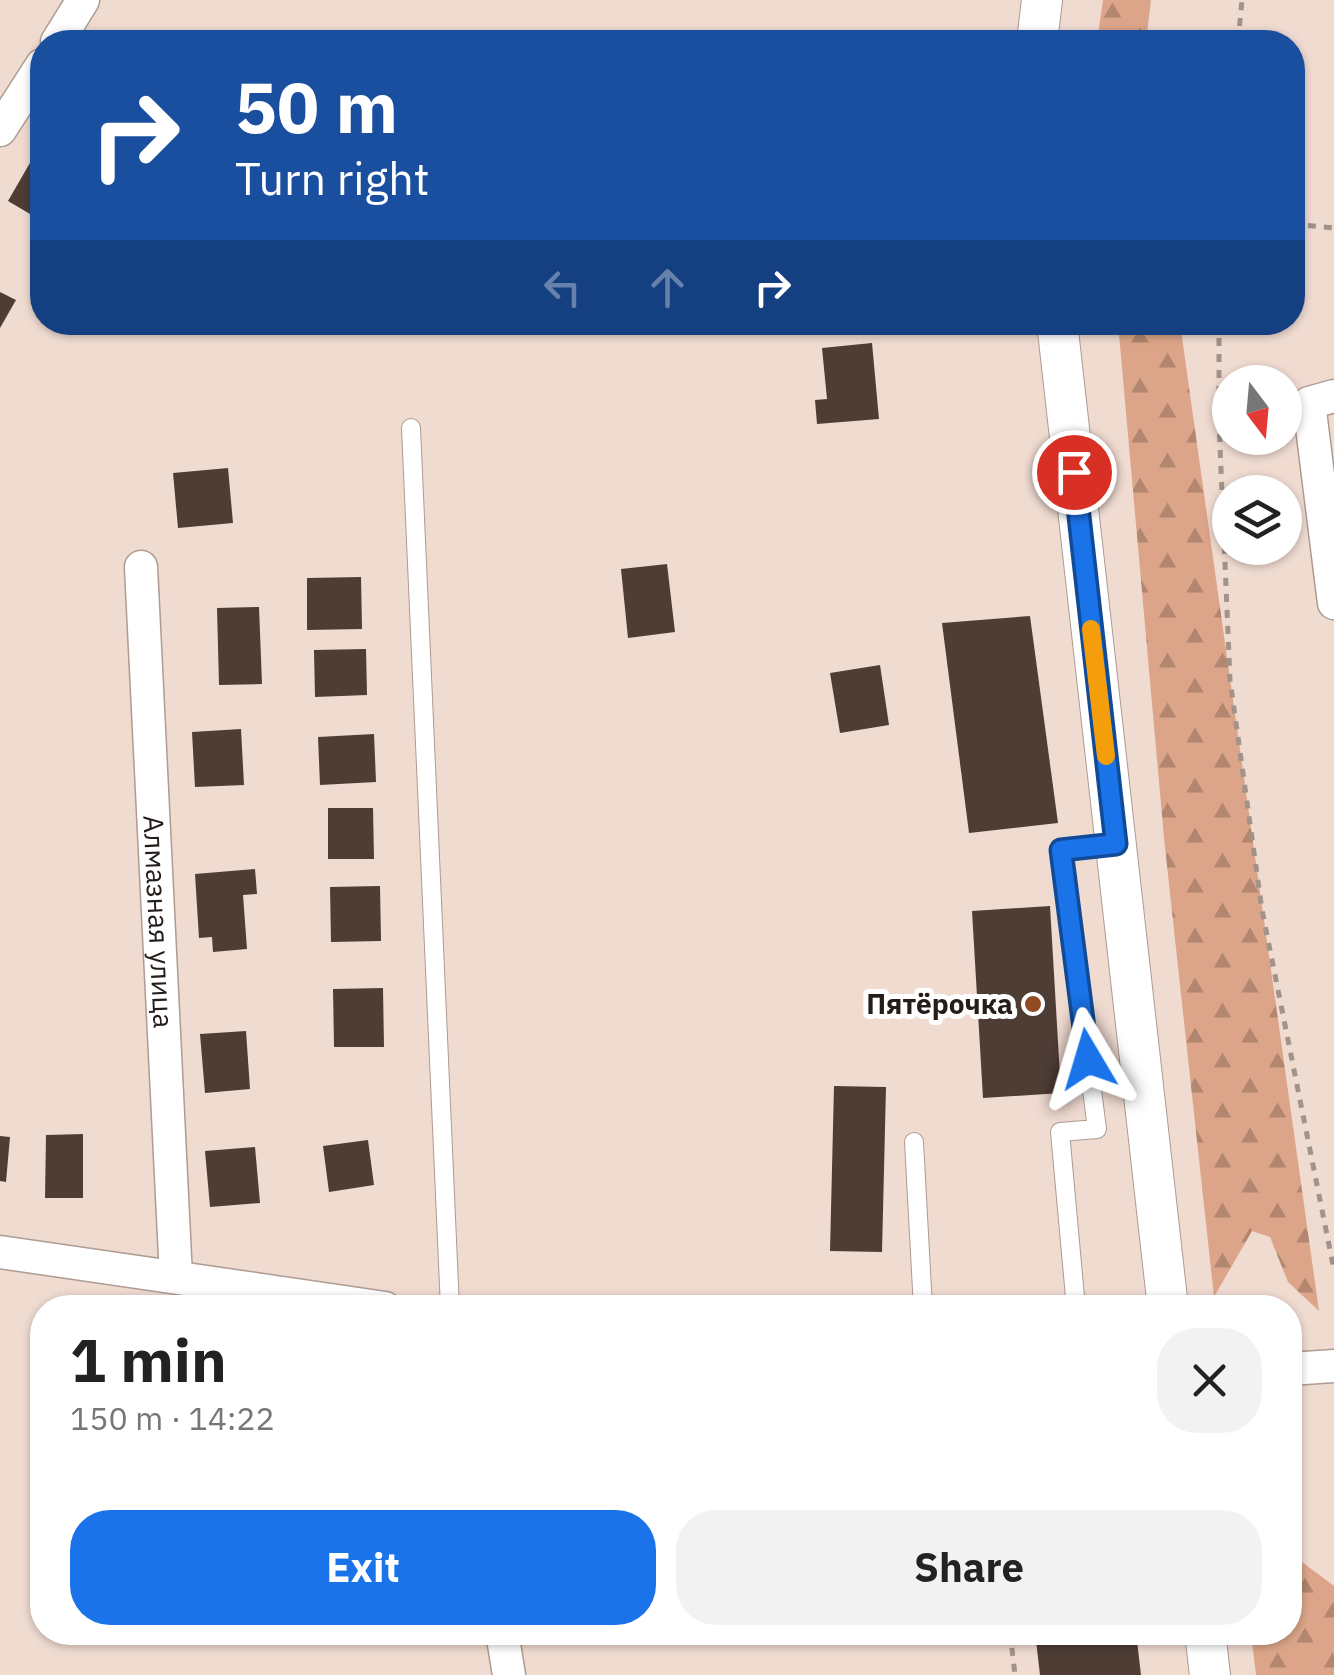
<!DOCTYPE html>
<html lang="en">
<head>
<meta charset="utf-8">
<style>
	body { margin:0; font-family:"IBM Plex Sans",sans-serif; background:#f2f2f2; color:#222; height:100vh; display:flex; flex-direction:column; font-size:38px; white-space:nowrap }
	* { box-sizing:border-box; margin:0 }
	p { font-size:32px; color:#767676 }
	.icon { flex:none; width:55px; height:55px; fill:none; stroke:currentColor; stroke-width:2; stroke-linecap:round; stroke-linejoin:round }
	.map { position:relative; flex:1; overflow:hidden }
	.sheet { position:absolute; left:30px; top:1295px; width:1272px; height:350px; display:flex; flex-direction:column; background:#fff; border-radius:40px; box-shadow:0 2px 8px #0004 }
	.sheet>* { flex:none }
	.top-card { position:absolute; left:30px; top:30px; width:1275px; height:305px; border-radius:40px; box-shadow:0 2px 8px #0004; background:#1a4fa0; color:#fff; overflow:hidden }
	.needle { width:65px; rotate:164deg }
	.fabs { position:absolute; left:1212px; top:365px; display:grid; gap:20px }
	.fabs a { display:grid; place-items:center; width:90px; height:90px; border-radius:50%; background:#fff; box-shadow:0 2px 8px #0004; font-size:50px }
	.pin { position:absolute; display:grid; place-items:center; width:85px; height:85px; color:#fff; margin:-42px; border:5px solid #fff; border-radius:50%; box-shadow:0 2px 10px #0007 }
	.me { position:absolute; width:110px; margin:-55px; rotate:353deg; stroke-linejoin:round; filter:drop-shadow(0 0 8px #0008) }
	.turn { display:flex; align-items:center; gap:35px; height:210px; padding:0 40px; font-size:45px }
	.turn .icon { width:130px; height:130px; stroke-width:2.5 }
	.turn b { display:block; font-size:70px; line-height:85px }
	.lanes { display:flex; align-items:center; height:95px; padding:0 40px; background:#0003; justify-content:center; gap:50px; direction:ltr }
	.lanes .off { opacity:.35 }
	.round { display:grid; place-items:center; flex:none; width:105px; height:105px; border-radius:40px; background:#f2f2f2 }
	.headline { display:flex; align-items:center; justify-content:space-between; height:170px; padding:0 40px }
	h1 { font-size:60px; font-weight:800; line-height:75px }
	.cta { display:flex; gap:20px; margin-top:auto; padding:20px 40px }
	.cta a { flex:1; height:115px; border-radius:40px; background:#1a73e8; color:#fff; font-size:40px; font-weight:800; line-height:115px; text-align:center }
	.cta a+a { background:#f2f2f2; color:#222 }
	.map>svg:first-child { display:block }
	.forest { fill:url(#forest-firs) }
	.building { fill:#4e3d35 }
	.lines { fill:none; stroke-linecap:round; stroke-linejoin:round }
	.service-casing { stroke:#ae9b91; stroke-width:20 }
	.minor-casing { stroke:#ae9b91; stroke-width:35 }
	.tertiary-casing { stroke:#ae9b91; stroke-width:42 }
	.path { stroke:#a1928a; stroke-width:5; stroke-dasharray:8 8; stroke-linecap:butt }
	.service { stroke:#fff; stroke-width:18 }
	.minor { stroke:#fff; stroke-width:32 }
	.tertiary { stroke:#fff; stroke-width:40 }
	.route-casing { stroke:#114b97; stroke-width:25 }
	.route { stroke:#1a73e8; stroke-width:18 }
	.slow { stroke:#f59e0b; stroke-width:18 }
	.poi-dot { fill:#914b23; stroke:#fff; stroke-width:4 }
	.labels { text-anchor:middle; stroke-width:10; stroke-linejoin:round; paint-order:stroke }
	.street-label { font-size:28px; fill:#251d1a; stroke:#fff }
	.poi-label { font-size:28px; font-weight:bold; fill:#251d1a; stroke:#fff; text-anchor:end }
</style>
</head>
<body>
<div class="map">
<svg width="1334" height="1675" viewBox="0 0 1334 1675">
	<defs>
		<pattern id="forest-firs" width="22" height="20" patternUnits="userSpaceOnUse" patternTransform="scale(2.5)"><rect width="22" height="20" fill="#dca589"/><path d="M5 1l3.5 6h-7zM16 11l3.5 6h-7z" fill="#b2866f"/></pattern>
	</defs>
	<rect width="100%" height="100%" fill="#f0dbd1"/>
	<g class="forest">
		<polygon points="1103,0 1151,0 1146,42 1097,42"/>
		<polygon points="1118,323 1180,323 1319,1311 1288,1282 1270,1237 1252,1231 1214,1297 1164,838"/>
		<polygon points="1290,1553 1334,1586 1334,1675 1256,1675 1251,1633 1290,1632"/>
	</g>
	<g class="building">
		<polygon points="42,142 42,221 8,201"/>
		<polygon points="0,292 16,300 0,328"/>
		<polygon points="872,343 879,419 817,424 815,400 827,399 822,348"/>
		<polygon points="228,468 233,523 178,528 173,473"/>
		<polygon points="667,564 675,632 628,638 621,569"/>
		<polygon points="361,577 362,629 307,630 307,578"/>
		<polygon points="259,607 262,684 219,685 217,608"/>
		<polygon points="1030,616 1058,823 969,833 942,623"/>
		<polygon points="366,649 367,695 315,697 314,650"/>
		<polygon points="880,665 889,725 840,733 830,673"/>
		<polygon points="241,729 244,785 195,787 192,732"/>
		<polygon points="374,734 376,782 320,785 318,737"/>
		<polygon points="328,808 373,808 374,859 328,859"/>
		<polygon points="255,869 257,894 243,895 247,949 213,952 212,937 199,938 195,874"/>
		<polygon points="380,886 381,941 331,942 330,887"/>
		<polygon points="1050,906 1061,1093 983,1098 972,911"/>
		<polygon points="383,988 384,1047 334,1047 333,989"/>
		<polygon points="246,1031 250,1089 205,1093 200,1034"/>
		<polygon points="834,1086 886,1087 882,1252 830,1251"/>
		<polygon points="83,1134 83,1198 45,1198 46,1135"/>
		<polygon points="0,1136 10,1137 6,1182 0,1181"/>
		<polygon points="368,1140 374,1185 329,1192 323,1146"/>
		<polygon points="255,1147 260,1203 210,1207 205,1151"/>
		<polygon points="1035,1632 1136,1632 1141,1675 1040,1675"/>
	</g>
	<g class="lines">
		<g class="service-casing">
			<g id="service">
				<polyline points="411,428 450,1308"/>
				<polyline points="914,1142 923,1308"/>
				<polyline points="1076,1308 1060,1132 1097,1129 1061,850 1116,844"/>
			</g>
		</g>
		<g class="minor-casing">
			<g id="minor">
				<polyline points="57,42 83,0"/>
				<polyline points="0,130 42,65"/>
				<polyline points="1334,396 1309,403 1334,603"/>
				<path id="s1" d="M 141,567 L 176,1277"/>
				<polyline points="0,1252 385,1308"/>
				<polyline points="1290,1369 1334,1366"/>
				<polyline points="502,1632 509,1675"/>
			</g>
		</g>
		<g class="tertiary-casing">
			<g id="tertiary">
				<polyline points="1037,42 1042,0"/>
				<polyline points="1057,322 1168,1308"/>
				<polyline points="1205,1632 1210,1675"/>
			</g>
		</g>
		<g class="path">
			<polyline points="1238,42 1242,0"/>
			<polyline points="1292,224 1334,228"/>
			<polyline points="1219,322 1219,423 1230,680 1262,910 1334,1270"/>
			<polyline points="1010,1632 1015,1675"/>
		</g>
		<use href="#service" class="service"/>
		<use href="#minor" class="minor"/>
		<use href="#tertiary" class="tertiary"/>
	</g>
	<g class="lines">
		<g class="route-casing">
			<polyline id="route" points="1074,472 1116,844 1061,850 1088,1059"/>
		</g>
		<use href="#route" class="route"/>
		<polyline class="slow" points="1091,629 1106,756"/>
	</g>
	<circle class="poi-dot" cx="1033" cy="1004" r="10"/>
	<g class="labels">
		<g class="street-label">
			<text dy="10" stroke="none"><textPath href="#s1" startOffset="355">Алмазная улица</textPath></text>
		</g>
		<g class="poi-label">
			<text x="1013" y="1014">Пятёрочка</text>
		</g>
	</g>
</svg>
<div class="fabs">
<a><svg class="needle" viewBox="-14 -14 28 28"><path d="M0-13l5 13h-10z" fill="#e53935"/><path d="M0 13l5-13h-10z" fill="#767676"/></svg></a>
<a><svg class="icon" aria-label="layers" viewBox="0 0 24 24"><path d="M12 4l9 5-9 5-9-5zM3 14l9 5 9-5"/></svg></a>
</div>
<div class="pin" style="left:1074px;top:472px;background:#d93025"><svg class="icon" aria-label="arrive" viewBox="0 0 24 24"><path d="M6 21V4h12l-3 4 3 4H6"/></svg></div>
<svg class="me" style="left:1088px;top:1059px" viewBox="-20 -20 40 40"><path d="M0-17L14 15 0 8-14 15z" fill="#1a73e8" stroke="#fff" stroke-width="4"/></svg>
<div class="top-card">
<div class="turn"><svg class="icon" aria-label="right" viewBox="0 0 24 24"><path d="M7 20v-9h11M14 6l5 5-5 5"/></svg><div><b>50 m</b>Turn right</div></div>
<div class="lanes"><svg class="icon off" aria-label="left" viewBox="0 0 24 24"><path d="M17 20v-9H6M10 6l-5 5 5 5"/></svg><svg class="icon off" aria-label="ahead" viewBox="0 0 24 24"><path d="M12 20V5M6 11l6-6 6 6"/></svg><svg class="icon" aria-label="right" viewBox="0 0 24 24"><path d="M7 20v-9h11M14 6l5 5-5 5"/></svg></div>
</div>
<section class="sheet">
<div class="headline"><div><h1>1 min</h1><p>150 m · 14:22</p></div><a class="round"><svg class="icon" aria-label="close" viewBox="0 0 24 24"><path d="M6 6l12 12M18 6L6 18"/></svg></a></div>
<div class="cta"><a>Exit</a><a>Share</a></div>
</section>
</div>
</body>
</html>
